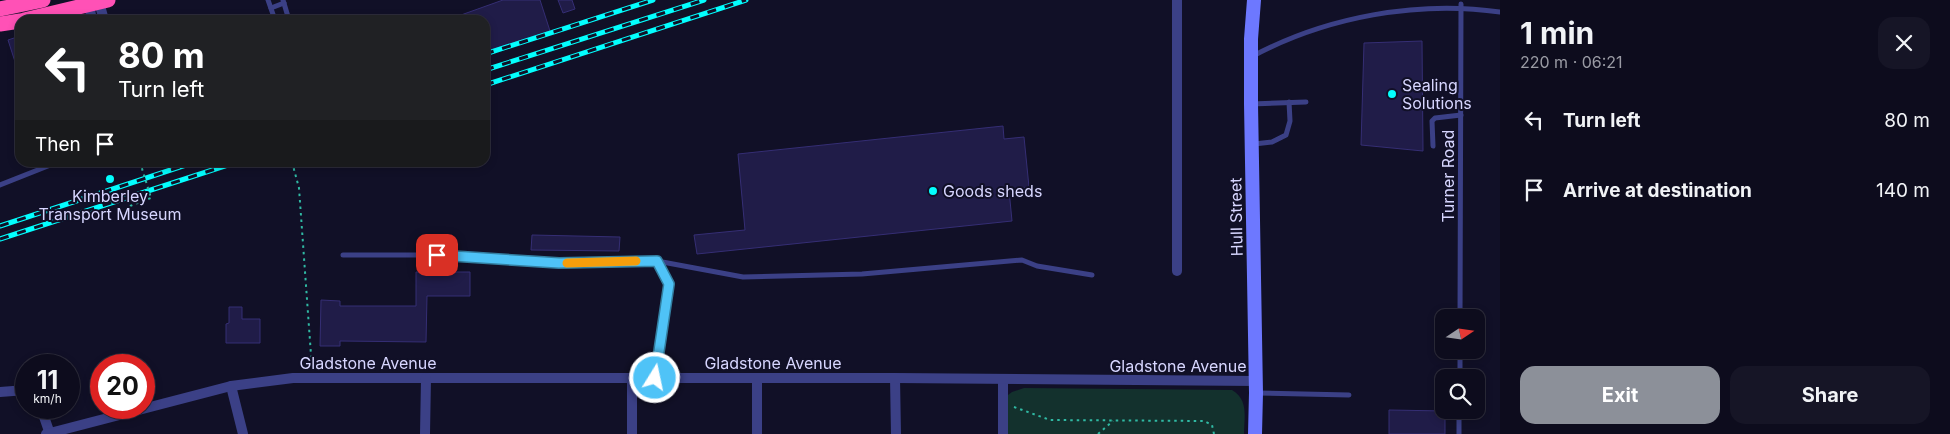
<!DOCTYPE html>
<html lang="en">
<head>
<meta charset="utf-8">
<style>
	body { margin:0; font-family:Inter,sans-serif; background:#161526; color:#f1f3f6; height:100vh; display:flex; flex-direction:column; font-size:19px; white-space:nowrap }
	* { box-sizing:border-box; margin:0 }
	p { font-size:16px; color:#9a9ba4 }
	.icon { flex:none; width:28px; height:28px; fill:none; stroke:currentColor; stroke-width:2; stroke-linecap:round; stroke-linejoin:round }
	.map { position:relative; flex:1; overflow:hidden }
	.side { display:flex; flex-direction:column; background:#0d0c1d; width:450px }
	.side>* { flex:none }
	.hud { position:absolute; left:15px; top:15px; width:475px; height:152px; border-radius:15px; box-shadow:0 2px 8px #0003,0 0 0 1px #2d2c3b; background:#202124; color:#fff; overflow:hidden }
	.needle { width:32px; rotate:77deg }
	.controls { position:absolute; left:1435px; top:309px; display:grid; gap:10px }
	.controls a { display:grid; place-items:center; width:50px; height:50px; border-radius:10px; background:#0d0c1d; box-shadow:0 2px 8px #0003,0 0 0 1px #2d2c3b; font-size:25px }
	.speed { position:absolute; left:15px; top:354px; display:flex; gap:10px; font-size:25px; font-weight:700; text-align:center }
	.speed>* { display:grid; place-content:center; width:65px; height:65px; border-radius:50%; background:#0d0c1d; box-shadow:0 2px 8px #0003,0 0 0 1px #2d2c3b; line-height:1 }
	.speed small { font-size:12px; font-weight:400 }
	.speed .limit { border:8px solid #d22; background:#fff; color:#111 }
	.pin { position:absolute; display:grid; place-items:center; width:42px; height:42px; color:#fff; margin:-21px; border-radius:10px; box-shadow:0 2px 8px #0006 }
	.me { position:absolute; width:55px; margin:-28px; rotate:10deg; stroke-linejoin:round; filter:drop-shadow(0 0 4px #0008) }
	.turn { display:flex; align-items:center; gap:18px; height:105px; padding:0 20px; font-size:22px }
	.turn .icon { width:65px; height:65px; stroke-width:2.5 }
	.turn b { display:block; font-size:35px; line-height:42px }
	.then { display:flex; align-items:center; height:48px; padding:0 20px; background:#0003; gap:10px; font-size:19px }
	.round { display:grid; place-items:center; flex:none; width:52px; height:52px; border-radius:15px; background:#161526 }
	.overview { display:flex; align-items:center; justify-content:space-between; height:85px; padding:0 20px }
	h1 { font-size:30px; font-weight:700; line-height:38px }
	.primary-button { display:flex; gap:10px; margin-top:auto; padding:10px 20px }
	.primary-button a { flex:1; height:58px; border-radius:15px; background:#8c9099; color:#fff; font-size:20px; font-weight:700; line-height:58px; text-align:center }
	.primary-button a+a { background:#161526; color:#f1f3f6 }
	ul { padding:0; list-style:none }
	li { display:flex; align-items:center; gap:15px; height:70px; padding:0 20px }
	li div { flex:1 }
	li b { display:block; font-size:19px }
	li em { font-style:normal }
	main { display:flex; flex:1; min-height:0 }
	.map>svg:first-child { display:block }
	.green { fill:#13312d }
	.building { fill:#201c48; stroke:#352e74 }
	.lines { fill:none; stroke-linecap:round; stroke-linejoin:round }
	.path { stroke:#30b9a3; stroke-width:2; stroke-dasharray:2.5 4; stroke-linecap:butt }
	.lane { stroke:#3b4086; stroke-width:5 }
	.street { stroke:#3b4086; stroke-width:10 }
	.secondary { stroke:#6d78ff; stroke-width:14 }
	.highway { stroke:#ff51b6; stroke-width:15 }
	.rail-casing { stroke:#03fefe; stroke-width:5 }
	.rail { stroke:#111027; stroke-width:3; stroke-dasharray:9; stroke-linecap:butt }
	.path-bridge { stroke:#30b9a3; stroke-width:2; stroke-dasharray:2.5 4; stroke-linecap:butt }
	.route-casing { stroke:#337fa1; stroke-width:12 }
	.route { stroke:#4fc3f7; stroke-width:9 }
	.slow { stroke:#f59e0b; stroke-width:9 }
	.poi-dot { fill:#03fefe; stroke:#111027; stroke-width:2 }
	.labels { text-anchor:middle; stroke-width:4; stroke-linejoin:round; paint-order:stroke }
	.poi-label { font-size:16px; fill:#d7d6ff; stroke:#111027; text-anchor:start }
	.street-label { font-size:16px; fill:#d7d6ff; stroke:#111027 }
</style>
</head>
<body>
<main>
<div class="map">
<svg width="1500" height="434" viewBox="0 0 1500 434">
	<rect width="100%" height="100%" fill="#111027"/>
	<path class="green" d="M 1024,388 L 1232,390 C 1249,400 1244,417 1244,434 L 1007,434 L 1008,395 L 1012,392 Z"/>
	<g class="building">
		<polygon points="503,0 540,0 550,31 485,52 485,20 447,20"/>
		<polygon points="558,0 572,0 575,9 563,13"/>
		<polygon points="20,36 20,71 18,71 8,40"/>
		<polygon points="1422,41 1423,151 1361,145 1364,43"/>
		<polygon points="1003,126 1004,139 1024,137 1029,187 1009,190 1012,221 697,254 694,235 745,230 738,154"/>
		<polygon points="532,235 620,237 619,251 531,250"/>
		<polygon points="416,272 470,272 470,296 427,296 426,342 340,341 340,346 320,346 321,300 340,301 340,306 416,306"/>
		<polygon points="229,307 242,307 242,319 260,319 260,343 226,343 226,324 229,323"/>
		<polygon points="1389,410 1445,411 1445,434 1389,434"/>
	</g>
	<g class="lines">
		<g class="path">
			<polyline points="292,162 299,188 312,369"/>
			<polyline points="130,206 151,198"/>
			<polyline points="1014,407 1050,420 1204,421 1212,425 1214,434"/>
			<polyline points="1098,434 1113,421"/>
		</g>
		<g class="lane">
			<polyline points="268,0 275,20"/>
			<polyline points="283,0 289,20"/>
			<polyline points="271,8 284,3"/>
			<path d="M 1253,56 C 1326,17 1418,0 1500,12"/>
			<polyline points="1251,104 1306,102"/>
			<polyline points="1254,144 1272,142 1286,135 1290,121 1289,102"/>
			<polyline points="1433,146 1432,121 1435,118 1461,115"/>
			<polyline points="0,185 58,162"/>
			<polyline points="343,255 455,255 559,263 657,261 743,277 862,274 1022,260 1037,266 1092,275"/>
			<polyline points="1460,318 1461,4"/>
			<polyline points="655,378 669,284 657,261"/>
			<polyline points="1460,378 1460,350"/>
			<polyline points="1256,393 1349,395"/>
			<polyline points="1459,434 1459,410"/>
		</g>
		<g class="street">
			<polyline points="99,2 104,20"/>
			<polyline points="89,5 92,20"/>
			<polyline points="1177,271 1177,0"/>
			<polyline points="895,378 896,434"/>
			<polyline points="757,379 757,434"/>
			<polyline points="1003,380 1003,434"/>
			<polyline points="231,386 243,434"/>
			<polyline points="0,392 26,390"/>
			<polyline points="41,408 50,434"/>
			<polyline points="46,434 231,386 293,378 895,378 1256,381"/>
			<polyline points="425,434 426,378"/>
			<polyline points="632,434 632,379"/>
		</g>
		<polyline class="secondary" points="1254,0 1251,39 1251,104 1256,393 1255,434"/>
		<g class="highway">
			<polyline points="0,9 43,0"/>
			<polyline points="24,20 108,0"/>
			<polyline points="0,24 20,21"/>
		</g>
		<g class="rail-casing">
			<g id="rail">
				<polyline points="485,54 653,0"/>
				<polyline points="485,70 704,0"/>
				<polyline points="485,85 746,0"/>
				<polyline points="0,226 195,162"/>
				<polyline points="0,239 237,162"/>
			</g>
		</g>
		<use href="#rail" class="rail"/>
		<polyline class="path-bridge" points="140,162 151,198"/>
	</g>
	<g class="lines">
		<g class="route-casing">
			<polyline id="route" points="437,255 559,263 657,261 669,284 655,378"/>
		</g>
		<use href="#route" class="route"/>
		<polyline class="slow" points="567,263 636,261"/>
	</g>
	<g class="poi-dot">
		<circle cx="1392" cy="94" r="5"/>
		<circle cx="110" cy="179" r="5"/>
		<circle cx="933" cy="191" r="5"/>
	</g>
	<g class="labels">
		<g class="poi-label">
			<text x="1402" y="91">Sealing<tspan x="1402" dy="18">Solutions</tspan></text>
			<text x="943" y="197">Goods sheds</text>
			<text x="110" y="202" text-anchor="middle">Kimberley<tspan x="110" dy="18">Transport Museum</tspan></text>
		</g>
		<g class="street-label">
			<text transform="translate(1448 176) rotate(-90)" y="6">Turner Road</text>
			<text transform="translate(1236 217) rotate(-91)" y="6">Hull Street</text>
			<text x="368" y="369">Gladstone Avenue</text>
			<text x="773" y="369">Gladstone Avenue</text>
			<text x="1178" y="372">Gladstone Avenue</text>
		</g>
	</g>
</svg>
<div class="controls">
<a><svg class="needle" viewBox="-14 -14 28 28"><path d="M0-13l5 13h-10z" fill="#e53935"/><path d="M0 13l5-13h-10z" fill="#9a9ba4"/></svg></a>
<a><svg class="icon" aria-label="search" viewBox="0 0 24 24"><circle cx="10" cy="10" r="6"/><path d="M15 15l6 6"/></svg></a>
</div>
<div class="speed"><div>11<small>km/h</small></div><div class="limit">20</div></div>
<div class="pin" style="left:437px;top:255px;background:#d93025"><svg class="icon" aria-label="arrive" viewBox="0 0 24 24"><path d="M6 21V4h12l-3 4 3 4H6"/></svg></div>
<svg class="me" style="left:655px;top:378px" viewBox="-20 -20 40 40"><circle r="17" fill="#4fc3f7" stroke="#fff" stroke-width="3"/><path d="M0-11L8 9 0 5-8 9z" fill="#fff"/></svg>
<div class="hud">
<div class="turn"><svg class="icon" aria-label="left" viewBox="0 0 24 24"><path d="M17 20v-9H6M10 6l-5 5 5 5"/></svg><div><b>80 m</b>Turn left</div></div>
<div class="then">Then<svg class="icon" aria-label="arrive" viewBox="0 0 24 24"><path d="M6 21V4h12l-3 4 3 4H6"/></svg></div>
</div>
</div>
<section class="side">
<div class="overview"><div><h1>1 min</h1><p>220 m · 06:21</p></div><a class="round"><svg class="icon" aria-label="close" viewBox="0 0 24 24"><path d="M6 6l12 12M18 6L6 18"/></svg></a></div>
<ul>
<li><svg class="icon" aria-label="left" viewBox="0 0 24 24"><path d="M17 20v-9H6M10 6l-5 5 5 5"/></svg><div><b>Turn left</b></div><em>80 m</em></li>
<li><svg class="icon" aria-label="arrive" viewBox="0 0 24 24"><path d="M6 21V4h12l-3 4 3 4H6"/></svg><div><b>Arrive at destination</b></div><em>140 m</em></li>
</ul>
<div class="primary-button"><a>Exit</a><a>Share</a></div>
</section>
</main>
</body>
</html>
